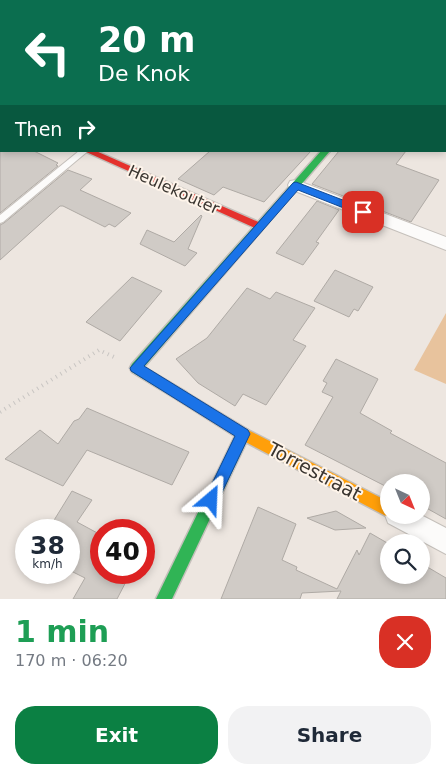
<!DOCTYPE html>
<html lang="en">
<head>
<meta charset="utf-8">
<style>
	body { margin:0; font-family:"DejaVu Sans",sans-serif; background:#f2f2f3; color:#1f2937; height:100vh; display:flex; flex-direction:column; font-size:19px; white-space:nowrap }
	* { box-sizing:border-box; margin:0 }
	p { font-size:16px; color:#747a83 }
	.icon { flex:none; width:28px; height:28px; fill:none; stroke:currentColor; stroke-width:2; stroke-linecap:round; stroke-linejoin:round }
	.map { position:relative; height:599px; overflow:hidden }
	.details { display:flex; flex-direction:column; background:#fff; flex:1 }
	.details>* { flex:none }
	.top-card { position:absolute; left:0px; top:0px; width:446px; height:152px; box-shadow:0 2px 8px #0003; background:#0b6e4f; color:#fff; overflow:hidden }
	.needle { width:32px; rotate:137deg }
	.tools { position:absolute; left:380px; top:474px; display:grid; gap:10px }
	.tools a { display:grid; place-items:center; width:50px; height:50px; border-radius:50%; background:#fff; box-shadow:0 2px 8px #0003; font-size:25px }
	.speed { position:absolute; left:15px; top:519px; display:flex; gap:10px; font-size:25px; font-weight:700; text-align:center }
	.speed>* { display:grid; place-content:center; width:65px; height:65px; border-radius:50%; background:#fff; box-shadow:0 2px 8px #0003; line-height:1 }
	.speed small { font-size:12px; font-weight:400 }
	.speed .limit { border:8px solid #d22; background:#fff; color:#111 }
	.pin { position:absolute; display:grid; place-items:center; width:42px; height:42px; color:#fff; margin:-21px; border-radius:10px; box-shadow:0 2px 8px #0006 }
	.me { position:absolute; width:55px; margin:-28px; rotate:26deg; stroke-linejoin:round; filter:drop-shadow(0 0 4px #0008) }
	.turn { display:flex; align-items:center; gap:18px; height:105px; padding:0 15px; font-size:22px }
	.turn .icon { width:65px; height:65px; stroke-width:2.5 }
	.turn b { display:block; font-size:35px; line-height:42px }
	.then { display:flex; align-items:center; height:48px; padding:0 15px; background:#0003; gap:10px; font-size:19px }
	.round { display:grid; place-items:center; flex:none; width:52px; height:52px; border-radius:20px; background:#f2f2f3 }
	.summary { display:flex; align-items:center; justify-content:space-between; height:85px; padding:0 15px }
	h1 { font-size:30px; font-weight:700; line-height:38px; color:#1e9e55 }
	.button { display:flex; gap:10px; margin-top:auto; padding:10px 15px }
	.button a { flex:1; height:58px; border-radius:20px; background:#0b8043; color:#fff; font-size:20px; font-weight:700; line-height:58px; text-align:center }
	.button a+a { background:#f2f2f3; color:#1f2937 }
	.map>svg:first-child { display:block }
	.built { fill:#e5d8cc }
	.forest { fill:#e8c39d }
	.building { fill:#d0cbc6; stroke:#afaaa5 }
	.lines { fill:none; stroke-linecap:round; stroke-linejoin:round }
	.lane-casing { stroke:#c5c0bb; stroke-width:2 }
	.street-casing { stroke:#c5c0bb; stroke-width:2 }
	.fast-casing { stroke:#c5c0bb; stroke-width:3 }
	.slow-casing { stroke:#c5c0bb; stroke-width:3 }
	.jam-casing { stroke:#c5c0bb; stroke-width:3 }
	.path { stroke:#c8c5c2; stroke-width:4; stroke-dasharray:1 4.5; stroke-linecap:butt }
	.lane { fill:#fcfbfa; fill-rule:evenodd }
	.street { fill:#fcfbfa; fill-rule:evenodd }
	.fast { fill:#30b455; fill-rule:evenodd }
	.slow { fill:#ff9f0a; fill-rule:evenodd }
	.jam { fill:#e5322d; fill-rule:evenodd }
	.route { fill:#1a73e8; stroke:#114b97 }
	.labels { text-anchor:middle; stroke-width:4; stroke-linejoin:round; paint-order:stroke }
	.street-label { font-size:16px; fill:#3a3530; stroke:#fef4ea }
	.near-street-label { font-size:19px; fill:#3a3530; stroke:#fef4ea }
</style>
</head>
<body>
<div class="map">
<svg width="446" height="599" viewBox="0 0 446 599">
	<rect width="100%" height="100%" fill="#ede6e0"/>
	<polygon class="built" points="82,0 284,0 80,1"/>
	<polygon class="forest" points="446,313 446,384 414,370"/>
	<g class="building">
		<polygon points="0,151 34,151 58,163 56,165 58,166 0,213"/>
		<polygon points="210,151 311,151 264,202 223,187 214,195 178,179"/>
		<polygon points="339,151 406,151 396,164 439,180 411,222 312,184"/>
		<polygon points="68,170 92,179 80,190 131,213 115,227 109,224 105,227 63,206 60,206 0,260 0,225 4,223"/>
		<polygon points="317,201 339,210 316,242 319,243 303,265 276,253"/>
		<polygon points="201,215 202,216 188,249 197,253 185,266 140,244 147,230 174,242"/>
		<polygon points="335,270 373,287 358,311 354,309 349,317 314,301"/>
		<polygon points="132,277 162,291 120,341 86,322"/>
		<polygon points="247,288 270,299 276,292 315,308 293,340 306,346 266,405 243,394 235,406 198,383 176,359 207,338"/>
		<polygon points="336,359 378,379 360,413 392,431 390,433 446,463 446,519 421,505 421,482 389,482 389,488 305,445 333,397 322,392 327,383 323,381"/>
		<polygon points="87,408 189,452 172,485 87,450 63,486 5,459 40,430 58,444 74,421 79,419"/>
		<polygon points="72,491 92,500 77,522 101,535 101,572 131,572 117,599 73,599 85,578 69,570 69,530 48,530"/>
		<polygon points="258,507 296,524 282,560 297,567 296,570 337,589 357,550 359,555 370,533 389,544 389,575 421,575 424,565 446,578 446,599 337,599 341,591 302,593 300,599 221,599"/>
		<polygon points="336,511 366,528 335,530 307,518"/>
	</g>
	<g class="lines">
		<g class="lane-casing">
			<polygon id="lane" points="79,151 88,151 3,222 0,223 0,215"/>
		</g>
		<g class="street-casing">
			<g id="street">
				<rect x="0" y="110" width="1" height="9"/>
				<polygon points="296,180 446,237 446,250 290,189 288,185 290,181"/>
				<polygon points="389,506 389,515 421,515 446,528 446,554 388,523 385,515"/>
			</g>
		</g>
		<g class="fast-casing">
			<g id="fast">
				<polygon points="321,151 330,151 144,367 186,392 188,396 186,400 182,402 178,400 132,372 130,368 132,364"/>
				<polygon points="243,428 248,430 250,434 172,599 156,599 238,430"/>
			</g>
		</g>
		<g class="slow-casing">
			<polygon id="slow" points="182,390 248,430 389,502 389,515 394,515 389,517 384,515 238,438 178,400 176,396 178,392"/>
		</g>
		<g class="jam-casing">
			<polygon id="jam" points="84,151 96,151 263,224 264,226 263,228 255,228"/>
		</g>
		<polyline class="path" points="0,412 99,350 114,357"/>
		<use href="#lane" class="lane"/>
		<use href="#street" class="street"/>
		<use href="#fast" class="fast"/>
		<use href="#slow" class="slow"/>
		<use href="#jam" class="jam"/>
	</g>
	<polygon class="route" points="296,182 366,209 368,212 363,215 359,214 298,190 144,366 248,430 250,434 216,505 211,507 206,505 204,500 235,436 131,371 130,368 293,183"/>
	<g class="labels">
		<g class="street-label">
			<text transform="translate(174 189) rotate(24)" y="6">Heulekouter</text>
		</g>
		<g class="near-street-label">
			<text transform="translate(315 471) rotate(28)" y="7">Torrestraat</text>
		</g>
	</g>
</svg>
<div class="tools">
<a><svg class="needle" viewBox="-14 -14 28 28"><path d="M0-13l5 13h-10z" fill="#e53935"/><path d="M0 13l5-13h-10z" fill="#747a83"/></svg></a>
<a><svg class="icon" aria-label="search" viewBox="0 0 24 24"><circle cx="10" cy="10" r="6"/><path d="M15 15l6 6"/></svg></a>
</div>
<div class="speed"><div>38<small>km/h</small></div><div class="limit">40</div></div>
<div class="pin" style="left:363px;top:212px;background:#d93025"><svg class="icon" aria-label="arrive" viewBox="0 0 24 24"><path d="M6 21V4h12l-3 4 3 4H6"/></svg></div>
<svg class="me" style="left:211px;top:500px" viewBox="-20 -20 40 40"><path d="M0-17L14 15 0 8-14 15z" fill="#1a73e8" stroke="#fff" stroke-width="4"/></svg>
<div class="top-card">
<div class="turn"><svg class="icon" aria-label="left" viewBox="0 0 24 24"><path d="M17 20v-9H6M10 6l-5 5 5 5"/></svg><div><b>20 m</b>De Knok</div></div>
<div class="then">Then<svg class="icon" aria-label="right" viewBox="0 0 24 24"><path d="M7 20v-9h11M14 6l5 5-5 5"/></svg></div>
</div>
</div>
<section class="details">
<div class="summary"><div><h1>1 min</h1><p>170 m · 06:20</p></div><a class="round" style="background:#d93025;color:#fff"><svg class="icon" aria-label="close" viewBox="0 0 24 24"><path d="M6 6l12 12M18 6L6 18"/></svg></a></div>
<div class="button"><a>Exit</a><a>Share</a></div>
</section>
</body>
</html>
